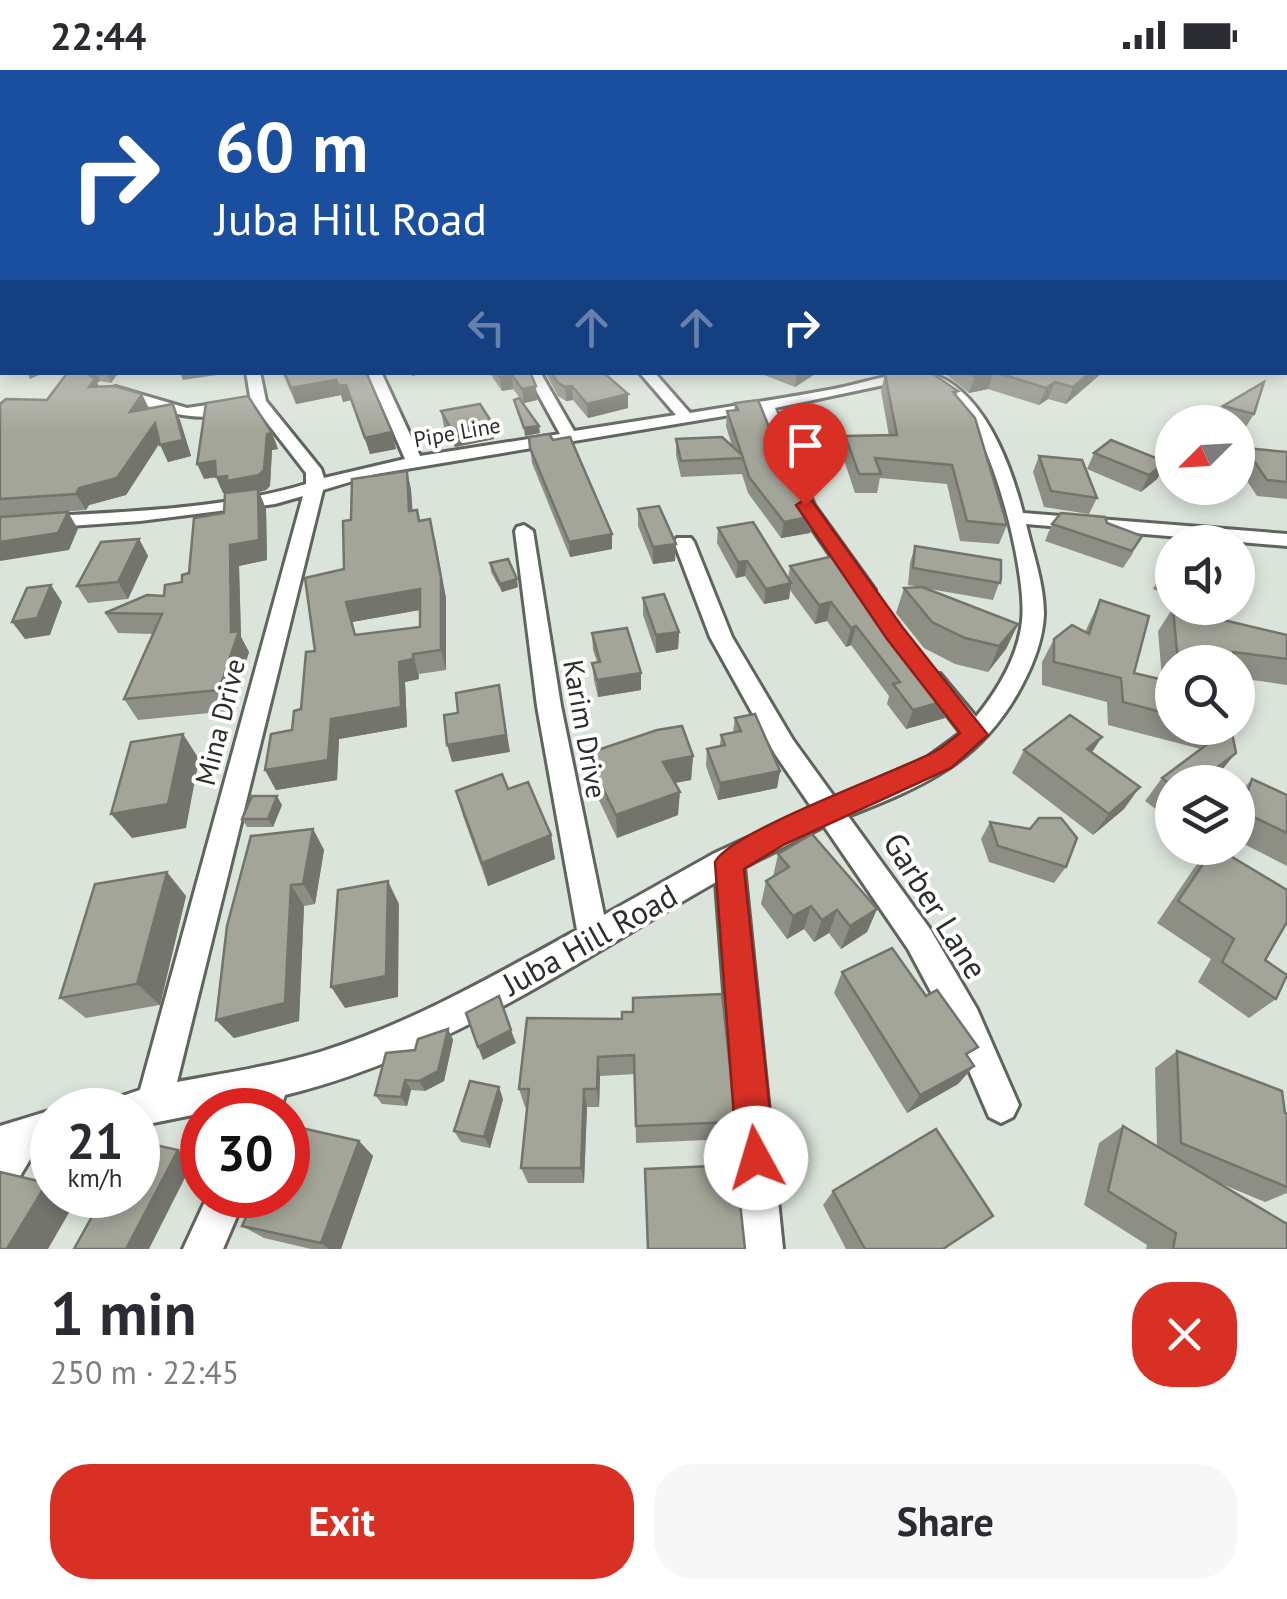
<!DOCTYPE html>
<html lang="en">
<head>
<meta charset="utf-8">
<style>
	body { margin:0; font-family:"PT Sans",sans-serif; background:#f7f7f7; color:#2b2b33; height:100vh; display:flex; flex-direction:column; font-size:38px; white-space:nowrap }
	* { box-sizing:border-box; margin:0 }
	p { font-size:32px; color:#7c7c81 }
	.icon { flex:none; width:55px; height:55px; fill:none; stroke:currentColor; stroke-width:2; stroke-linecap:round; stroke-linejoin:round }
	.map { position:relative; height:1179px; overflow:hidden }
	.panel { display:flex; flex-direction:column; background:#fff; flex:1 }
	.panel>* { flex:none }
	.hud { position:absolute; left:0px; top:0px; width:1288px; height:305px; box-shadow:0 5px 15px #0003; background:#1a4fa0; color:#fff; overflow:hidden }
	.needle { width:65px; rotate:246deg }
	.buttons { position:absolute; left:1155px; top:335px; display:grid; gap:20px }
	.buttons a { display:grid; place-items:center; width:100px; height:100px; border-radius:50%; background:#fff; box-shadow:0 5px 15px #0003; font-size:50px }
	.speed { position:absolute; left:30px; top:1018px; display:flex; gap:20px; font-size:50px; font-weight:700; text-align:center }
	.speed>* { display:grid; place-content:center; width:130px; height:130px; border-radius:50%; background:#fff; box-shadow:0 5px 15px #0003; line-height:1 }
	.speed small { font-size:25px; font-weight:400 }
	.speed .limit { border:15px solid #d22; background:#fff; color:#111 }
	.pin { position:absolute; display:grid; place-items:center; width:85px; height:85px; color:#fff; margin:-102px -42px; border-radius:50% 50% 50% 0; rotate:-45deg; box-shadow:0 0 10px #0007 }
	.pin .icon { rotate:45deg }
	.me { position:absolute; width:110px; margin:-55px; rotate:354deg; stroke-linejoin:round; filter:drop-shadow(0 0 8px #0008) }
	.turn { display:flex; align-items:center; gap:35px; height:210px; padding:0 50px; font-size:45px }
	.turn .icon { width:130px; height:130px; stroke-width:2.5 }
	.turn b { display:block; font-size:70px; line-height:85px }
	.lanes { display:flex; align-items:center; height:95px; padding:0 50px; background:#0003; justify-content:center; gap:50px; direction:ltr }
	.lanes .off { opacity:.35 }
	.round { display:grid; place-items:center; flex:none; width:105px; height:105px; border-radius:40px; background:#f7f7f7 }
	.head { display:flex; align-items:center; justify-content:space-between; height:170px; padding:0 50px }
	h1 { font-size:60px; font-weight:700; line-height:75px }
	.action { display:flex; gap:20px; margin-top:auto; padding:20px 50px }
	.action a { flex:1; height:115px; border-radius:40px; background:#d93025; color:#fff; font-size:40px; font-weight:700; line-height:115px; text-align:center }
	.action a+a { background:#f7f7f7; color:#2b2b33 }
	.status { display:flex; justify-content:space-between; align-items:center; height:70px; padding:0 50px; background:#fff; direction:ltr }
	.status svg { height:28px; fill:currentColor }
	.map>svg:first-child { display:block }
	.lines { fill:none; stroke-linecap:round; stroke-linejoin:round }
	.minor-casing { stroke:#5d655d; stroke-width:6 }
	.minor { fill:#fff; fill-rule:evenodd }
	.wall { fill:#8d8e84; fill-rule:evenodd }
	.shaded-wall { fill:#73746b }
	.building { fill:#a4a599; stroke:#73746b; stroke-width:2.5; fill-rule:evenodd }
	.route { fill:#d93025; stroke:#8d1f18; stroke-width:2.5 }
	.labels { text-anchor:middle; stroke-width:8; stroke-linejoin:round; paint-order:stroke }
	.far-street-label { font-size:22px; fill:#2b2e2a; stroke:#fff }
	.street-label { font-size:28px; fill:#2b2e2a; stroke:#fff }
	.near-street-label { font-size:32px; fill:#2b2e2a; stroke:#fff }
</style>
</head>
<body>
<div class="status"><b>22:44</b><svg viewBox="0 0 49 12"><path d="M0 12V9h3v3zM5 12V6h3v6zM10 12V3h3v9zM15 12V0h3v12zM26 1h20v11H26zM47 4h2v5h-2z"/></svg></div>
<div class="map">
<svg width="1287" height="1179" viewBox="0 0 1287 1179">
	<rect width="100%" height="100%" fill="#dbe4da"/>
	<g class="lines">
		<g class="minor-casing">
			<g id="minor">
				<polygon points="1285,234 1287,235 1287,243 1285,242"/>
				<path d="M 246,302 L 260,302 L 266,331 L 321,399 L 324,408 L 405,389 L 367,302 L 381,302 L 420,386 L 560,364 L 526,302 L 540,302 L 574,361 L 676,345 L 639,302 L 654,302 L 690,343 C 738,335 786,328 834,319 C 858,315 909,297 929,303 C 983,318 1011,395 1023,443 L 1287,464 L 1287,476 L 1026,454 C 1033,484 1044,514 1044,544 C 1043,570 1033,595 1021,617 C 981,692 924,716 848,746 L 930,859 L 977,939 L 1019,1035 L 1013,1047 L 1001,1053 L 989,1047 L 953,963 L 908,879 L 824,756 L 744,797 L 783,1179 L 743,1179 L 716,812 C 579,890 440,988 285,1025 L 280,1040 L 244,1040 L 247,1034 L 138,1056 L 138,1040 L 110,1040 L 116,1028 L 140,1020 L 303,426 L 275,434 L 140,451 L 0,461 L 0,449 C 99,442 211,443 306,414 L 306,403 L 251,332 ZM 917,308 C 937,320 956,333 970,352 C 997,387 1027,507 1022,551 C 1018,587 998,620 976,647 L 940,604 L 924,604 L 920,610 L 961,663 L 928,687 L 835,728 L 793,670 L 732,567 L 694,472 L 691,468 L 677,468 L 674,472 L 710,567 L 775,684 L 812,738 L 713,784 L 604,845 L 561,636 L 533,461 L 524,455 L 517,457 L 515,461 L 537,636 L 577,860 C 495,905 410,954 320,982 C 273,996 225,1003 177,1012 L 323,420 L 376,404 L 760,340 L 796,435 L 858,525 L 865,527 L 875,520 L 814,435 L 775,338 Z"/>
				<path d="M 115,317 L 187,338 L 234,331 L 242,336 C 205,361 148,336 110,324 L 108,321 Z"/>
				<polygon points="52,1040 52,1076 35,1081 13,1118 0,1124 0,1056"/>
				<polygon points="208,1125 246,1125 223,1179 183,1179"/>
			</g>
		</g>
		<use href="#minor" class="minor"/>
	</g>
	<g class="wall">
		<polygon points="1285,247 1287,248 1287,288 1285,287"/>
		<polygon points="68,302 119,302 111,313 100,311 97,313 99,316 142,324 149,338 173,334 180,350 191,386 168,392 160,373 126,425 89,435 86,440 0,446 0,334 47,330"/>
		<polygon points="282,302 366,302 396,379 370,384 351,330 343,332 341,325 296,334"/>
		<polygon points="489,302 530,302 537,330 524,333 513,319 502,321"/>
		<polygon points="545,302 603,302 628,338 588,348 573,330 566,331 558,326"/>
		<polygon points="756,302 818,302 795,317"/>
		<polygon points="943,302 1103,302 1066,334 1048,329 1039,335 988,319 969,323"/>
		<polygon points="885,304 958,321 956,326 1007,455 999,474 960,471 947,414 880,408 877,423 855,423 842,384 845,366 889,366 881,321"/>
		<polygon points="735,333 813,446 810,463 781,468 748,423 742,404 681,407 676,385 676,369 732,376 726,356 727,341 734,341"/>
		<polygon points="1223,336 1254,344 1244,360 1238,358 1238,352 1214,352"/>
		<polygon points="441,341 494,369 455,377 444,357"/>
		<polygon points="272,363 278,379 272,380 270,416 266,420 259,422 266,439 267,490 239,496 241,567 249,582 230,641 138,650 124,629 153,564 118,563 105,543 164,526 182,512 189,503 224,443 232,422 223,423 216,407 204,409"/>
		<polygon points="529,367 612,479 570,487 532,393"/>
		<polygon points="1245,378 1287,382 1287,429 1257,426 1238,397 1238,391"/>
		<polygon points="1094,383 1166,392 1157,409 1141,422 1087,399"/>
		<polygon points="1039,386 1097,428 1089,444 1044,437 1033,402"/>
		<path d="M 407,401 L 411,420 L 412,440 L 435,468 L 446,528 L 446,600 L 419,604 L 419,609 L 405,612 L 407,657 L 339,669 L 337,710 L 276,720 L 265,700 L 292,660 L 301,639 L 315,581 L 344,499 L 351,450 ZM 420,540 L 420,557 L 356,565 L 352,552 Z"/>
		<polygon points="638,439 675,491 653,494 638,456"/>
		<polygon points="1107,453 1133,483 1123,498 1045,471 1052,454"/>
		<polygon points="718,458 788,508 790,496 843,494 952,629 945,648 906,659 887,634 889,626 851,575 846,577 827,551 815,554 790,520 789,529 764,534 745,506 736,508 717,473"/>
		<polygon points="139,469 148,486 128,529 88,533 77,516"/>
		<polygon points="915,476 1001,508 993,530 924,518 1018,554 1006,579 988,602 955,594 924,578 896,543 904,518 921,517 908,515 910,493"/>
		<polygon points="1172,487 1172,527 1153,519"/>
		<polygon points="490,493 518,517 502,522 491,502"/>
		<polygon points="643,528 679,562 678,579 656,583 643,545"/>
		<polygon points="1100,530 1134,603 1162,609 1158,561 1173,538 1287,565 1287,615 1238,608 1238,592 1172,592 1172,658 1231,658 1217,706 1208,712 1172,712 1172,740 1165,746 1145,731 1162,708 1201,679 1108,655 1107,632 1042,615 1042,592 1054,569 1085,562"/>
		<polygon points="592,563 641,620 598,627 594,610 592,593 597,592 593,580"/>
		<polygon points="735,648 780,701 777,718 718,730 706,696 707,679 720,676 721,665 733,662"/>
		<polygon points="1024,680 1092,683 1124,739 1093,765 1012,703"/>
		<polygon points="586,684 693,686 691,710 675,713 678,745 617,768 588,707"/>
		<polygon points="1252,709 1287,725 1287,796 1238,771 1238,725"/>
		<polygon points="508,719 551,765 555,789 488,816 463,746 456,721"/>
		<polygon points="282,735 273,757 247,757 242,749"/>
		<polygon points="990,752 1066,797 1054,813 989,792 981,769"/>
		<polygon points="313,759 324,780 315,834 304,836 299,951 234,968 216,950"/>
		<polygon points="1213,778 1265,890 1276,929 1249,948 1198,912 1211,889 1157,853 1194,798"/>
		<polygon points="778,784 877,839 867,862 841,879 829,863 814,872 804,859 787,869 761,834 766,811 773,807"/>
		<polygon points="186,826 160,935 86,948 60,928"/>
		<polygon points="842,902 974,996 958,1014 907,1043 834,923"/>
		<polygon points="622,949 736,1052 731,1069 636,1073 635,1004 600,1006 599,1037 587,1037 584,1113 528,1113 521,1098 527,1037 525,1037 519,1019"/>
		<polygon points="448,959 453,970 444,1011 425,1021 411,1020 407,1036 382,1034 375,1025 415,980"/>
		<polygon points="1177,981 1287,1044 1287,1123 1265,1132 1217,1112 1287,1179 1146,1179 1147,1175 1084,1135 1099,1073 1123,1056 1157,1076 1155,998"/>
		<polygon points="503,1029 490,1078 461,1072 454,1061"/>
		<polygon points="359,1071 373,1086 341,1179 311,1179 264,1168 242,1156"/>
		<polygon points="833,1121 943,1179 846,1179 823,1135"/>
	</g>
	<g class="shaded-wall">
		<polygon points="2,222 2,236 0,237 0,223"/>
		<polygon points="27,302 46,302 30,309"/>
		<polygon points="84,302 96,302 100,311 97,313 103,325 97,332"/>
		<polygon points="106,302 119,302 111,313"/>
		<polygon points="180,302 223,302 223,304 183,310"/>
		<polygon points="411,302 432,302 412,306"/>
		<polygon points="797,302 818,302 795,317"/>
		<polygon points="994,302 988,319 969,323 975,307"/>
		<polygon points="1091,302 1103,302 1066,334 1073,317"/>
		<polygon points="512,305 513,319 502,321 500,307"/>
		<polygon points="336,310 341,325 296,334 291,318"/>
		<polygon points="1055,312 1048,329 1039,335 1046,318"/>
		<polygon points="346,315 351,330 343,332 339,316"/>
		<polygon points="536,316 537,330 524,333 522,319"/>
		<polygon points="572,316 573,330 566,331 565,317"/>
		<polygon points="142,324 149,340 130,342"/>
		<polygon points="628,324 628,338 588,348 587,334"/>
		<polygon points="173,334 180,350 191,386 168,392 160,375"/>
		<polygon points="155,353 162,369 126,425 89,435 86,440 76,424 79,418"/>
		<polygon points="492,353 494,369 455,377 452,361"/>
		<polygon points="539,356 540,363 525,366 524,358"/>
		<polygon points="392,362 396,379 370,384 365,368"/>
		<polygon points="272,363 278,379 272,380 270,416 266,420 259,422 266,439 267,490 239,496 241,567 249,582 230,641 219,620 231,562 230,475 232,422 223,423 216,407 204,409 197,394 215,391 267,364"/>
		<polygon points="1166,392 1157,409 1141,422 1149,405"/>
		<polygon points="407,401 411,420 414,460 409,441"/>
		<polygon points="68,442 78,459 69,480 0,491 0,472"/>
		<polygon points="813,446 810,463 781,468 784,452"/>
		<polygon points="430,449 446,528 446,600 441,580"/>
		<polygon points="612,464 612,479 570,487 569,472"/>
		<polygon points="139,469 148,486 128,529 118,512"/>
		<polygon points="676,474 675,491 653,494 653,477"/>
		<polygon points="747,491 745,506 736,508 738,492"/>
		<polygon points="517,509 518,517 502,522 500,514"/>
		<polygon points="791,513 789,529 764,534 766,519"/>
		<polygon points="51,515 62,532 50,565 25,569 12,552"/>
		<polygon points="420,519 425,539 352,552 362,585 346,532"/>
		<polygon points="831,532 827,551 815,554 819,535"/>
		<polygon points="1018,554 1006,579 988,602 999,576"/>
		<polygon points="856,556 851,575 846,577 851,558"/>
		<polygon points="679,562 678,579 656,583 656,565"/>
		<polygon points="413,584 419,609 405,612 407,657 339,669 337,710 276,720 265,700 331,649 399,592"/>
		<polygon points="641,603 641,620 598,627 597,610"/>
		<polygon points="499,615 510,682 452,692 447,675"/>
		<polygon points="952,629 945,648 906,659 913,640"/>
		<polygon points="183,664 199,689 186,758 132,768 111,744"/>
		<polygon points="1102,667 1087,690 1087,679"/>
		<polygon points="1236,683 1217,706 1208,712 1198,712"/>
		<polygon points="693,686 691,710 662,715 663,692"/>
		<polygon points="780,701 777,718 718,730 720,713"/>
		<polygon points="1140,717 1124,739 1093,765 1109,744"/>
		<polygon points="680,722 678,745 617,768 616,745"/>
		<polygon points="277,726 282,735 273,757 268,749"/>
		<polygon points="313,759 324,780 315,834 303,814"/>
		<polygon points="551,765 555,789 488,816 482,793"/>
		<polygon points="167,802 186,826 160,935 137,914"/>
		<polygon points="388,811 399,834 398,927 345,938 331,917"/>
		<polygon points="291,815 304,836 299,951 234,968 216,950"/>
		<polygon points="811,836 804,859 787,869 793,846"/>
		<polygon points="877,839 867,862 841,879 850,856"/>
		<polygon points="837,840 829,863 814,872 822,850"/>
		<polygon points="448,959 453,970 444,1011 425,1021 419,1011"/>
		<polygon points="511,960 516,973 483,990 478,977"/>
		<polygon points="598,987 600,1006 599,1037 597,1019"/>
		<polygon points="974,996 958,1014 907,1043 920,1025"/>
		<polygon points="405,1010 411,1020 407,1036 401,1027"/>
		<polygon points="499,1017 503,1029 490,1078 484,1067"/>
		<polygon points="584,1019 587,1037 584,1113 581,1098"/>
		<polygon points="359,1071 373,1086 341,1179 329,1179 321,1173"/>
		<polygon points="178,1080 194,1090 149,1179 126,1179"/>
		<polygon points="47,1113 52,1116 52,1125 73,1125 78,1127 48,1179 7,1179"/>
	</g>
	<g class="building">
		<polygon points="0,198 2,198 2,222 0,223"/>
		<polygon points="1285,247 1287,248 1287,270 1285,269"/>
		<polygon points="68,302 85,302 95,309 89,317 115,316 142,324 130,342 173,334 183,370 160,375 155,353 117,408 79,418 76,424 0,429 0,334 6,329 47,330"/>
		<polygon points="284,302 366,302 392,362 365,368 346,315 339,316 336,310 291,318"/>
		<polygon points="496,302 530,302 536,316 522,319 512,305 500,307"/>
		<polygon points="551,302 603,302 628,324 587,334 572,316 565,317 557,312"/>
		<polygon points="891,302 930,302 958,321 953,322 975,348 1007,455 967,451 952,395 875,388 881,404 859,404 845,366 897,365 885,304"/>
		<polygon points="969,302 993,302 975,307"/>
		<polygon points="995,302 1091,302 1073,317 1055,312 1046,318"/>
		<polygon points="1264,312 1254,344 1223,336"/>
		<polygon points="248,326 272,363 267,364 264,400 259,405 227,411 227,406 216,407 215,391 197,394 206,333"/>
		<polygon points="519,328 539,356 524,358 514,330"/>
		<polygon points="758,330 793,416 813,446 784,452 749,407 743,388 681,391 676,369 722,367 742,385 727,341 738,340 735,333"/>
		<polygon points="480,334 492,353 452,361 441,341"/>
		<polygon points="549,364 553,370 570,367 612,464 569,472 530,378 529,367"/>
		<polygon points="1111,370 1166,392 1149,405 1094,383"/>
		<polygon points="1245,378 1287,382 1287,412 1267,410"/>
		<polygon points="1039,386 1082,390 1097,428 1051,421"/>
		<path d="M 407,401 L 409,441 L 417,440 L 419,451 L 430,449 L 441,508 L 441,580 L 413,584 L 413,589 L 399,592 L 401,637 L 331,649 L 328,690 L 265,700 L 271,664 L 292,660 L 294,641 L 301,639 L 306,582 L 315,581 L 305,508 L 344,499 L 343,451 L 351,450 L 352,409 ZM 420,519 L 420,557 L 355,565 L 346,532 Z"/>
		<polygon points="258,419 259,470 230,475 231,562 239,561 219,620 124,629 162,544 105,543 147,525 164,526 165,515 182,512 182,505 189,503 194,448 224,443 225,423"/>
		<polygon points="659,436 676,474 653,477 638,439"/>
		<polygon points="68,442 58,463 0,472 0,447"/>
		<polygon points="1061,443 1105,447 1107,453 1142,466 1132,481 1052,454"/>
		<polygon points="753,452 791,513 766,519 747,491 738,492 718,458"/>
		<polygon points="139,469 118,512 77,516 101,472"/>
		<polygon points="915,476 1001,490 1001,508 1000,513 913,498"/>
		<polygon points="842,484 843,494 851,497 952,629 913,640 893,614 900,612 856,556 851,558 831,532 819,535 790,496"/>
		<polygon points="1172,487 1172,505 1163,502"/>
		<polygon points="508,489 517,509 500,514 490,493"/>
		<polygon points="51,515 37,548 12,552 27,518"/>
		<polygon points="922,517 1018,554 999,576 965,568 932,552 904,518"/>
		<polygon points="664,524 679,562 656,565 643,528"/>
		<polygon points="1100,530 1149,546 1134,603 1172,612 1172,645 1123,632 1121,608 1054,592 1054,569 1072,555 1089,564"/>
		<polygon points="1173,538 1287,565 1287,589 1233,582 1235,592 1178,592"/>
		<polygon points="627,558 641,603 597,610 592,593 600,592 592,563"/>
		<polygon points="499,615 506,665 447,675 444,645 458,643 456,623"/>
		<polygon points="755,644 780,701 720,713 707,679 725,675 721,665 741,661 735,648"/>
		<polygon points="1070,645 1102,667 1087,679 1140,717 1109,744 1024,680"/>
		<polygon points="682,656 693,686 663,692 680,722 616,745 586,684 657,660"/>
		<polygon points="1225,658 1231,658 1236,683 1198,712 1172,712 1172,716 1162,708 1229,658"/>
		<polygon points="183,664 168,734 111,744 131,672"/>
		<polygon points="502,704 508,719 528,712 551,765 482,793 456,721"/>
		<polygon points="1252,709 1287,725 1287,763 1241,741"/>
		<polygon points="252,726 277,726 268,749 242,749"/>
		<polygon points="1039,748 1061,748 1077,768 1066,797 998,776 990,752 1030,759"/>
		<polygon points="313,759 303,814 291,815 285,933 216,950 227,856 251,766"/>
		<polygon points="812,764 877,839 850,856 837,840 822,850 811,836 793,846 766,811 789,797 778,784"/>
		<polygon points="1214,778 1217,778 1287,820 1287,852 1265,890 1287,905 1276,929 1222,892 1234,869 1178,831"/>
		<polygon points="167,802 137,914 60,928 95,814"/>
		<polygon points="388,811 386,906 331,917 338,820"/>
		<polygon points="892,878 926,926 937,920 978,977 966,984 974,996 920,1025 842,902"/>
		<polygon points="722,924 736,1052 636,1056 634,985 598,987 597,1019 584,1019 581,1098 521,1098 529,1019 519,1019 527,948 622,949 622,942 633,942 633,928"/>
		<polygon points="499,926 511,960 478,977 466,943"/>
		<polygon points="448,959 438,1001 419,1011 405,1010 401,1027 375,1025 386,983 415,980 418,969"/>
		<polygon points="1177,981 1282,1021 1285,1043 1287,1044 1287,1117 1181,1073"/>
		<polygon points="470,1011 499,1017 484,1067 454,1061"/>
		<polygon points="288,1055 359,1071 321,1173 242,1156 256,1125 288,1125"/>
		<polygon points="1123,1056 1287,1154 1287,1179 1173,1179 1176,1163 1108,1121"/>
		<polygon points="936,1059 993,1146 943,1179 865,1179 833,1121"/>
		<polygon points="138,1071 178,1080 126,1179 74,1179 104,1125 138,1125"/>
		<polygon points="736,1095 745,1179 648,1179 645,1099"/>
		<polygon points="0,1102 47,1113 7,1179 0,1179"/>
	</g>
	<linearGradient id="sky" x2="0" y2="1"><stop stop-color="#75bae0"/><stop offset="0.55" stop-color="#eff3ee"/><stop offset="1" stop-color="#eff3ee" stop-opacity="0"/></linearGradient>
	<rect width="1287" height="363" fill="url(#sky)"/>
	<path class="route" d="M 805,429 L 812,431 L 903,558 L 988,665 L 951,698 L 785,774 L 744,799 L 775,1088 L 769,1101 L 756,1107 L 743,1101 L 737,1088 L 715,792 C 730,762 890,704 928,685 C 940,680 950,671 960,663 L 887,569 L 796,435 Z"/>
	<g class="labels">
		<g class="far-street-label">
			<text transform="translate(457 362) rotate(-10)" y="8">Pipe Line</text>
		</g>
		<g class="street-label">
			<text transform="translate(220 652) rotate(-76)" y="10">Mina Drive</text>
			<text transform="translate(585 659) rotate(80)" y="10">Karim Drive</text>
		</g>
		<g class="near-street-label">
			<text transform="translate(935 836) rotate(58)" y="11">Garber Lane</text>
			<text transform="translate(590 870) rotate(-29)" y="11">Juba Hill Road</text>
		</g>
	</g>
</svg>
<div class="buttons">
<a><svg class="needle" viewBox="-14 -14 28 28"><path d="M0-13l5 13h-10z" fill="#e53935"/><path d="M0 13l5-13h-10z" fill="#7c7c81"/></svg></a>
<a><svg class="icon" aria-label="sound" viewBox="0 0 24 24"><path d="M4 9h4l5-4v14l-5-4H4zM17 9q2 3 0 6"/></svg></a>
<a><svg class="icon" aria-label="search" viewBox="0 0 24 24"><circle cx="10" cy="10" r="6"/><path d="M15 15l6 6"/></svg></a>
<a><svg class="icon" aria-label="layers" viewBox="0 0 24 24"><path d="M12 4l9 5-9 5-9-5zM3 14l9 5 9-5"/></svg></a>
</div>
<div class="speed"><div>21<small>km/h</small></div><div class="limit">30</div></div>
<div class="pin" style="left:805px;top:435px;background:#d93025"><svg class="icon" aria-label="arrive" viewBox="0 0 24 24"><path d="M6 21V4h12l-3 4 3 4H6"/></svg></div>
<svg class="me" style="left:756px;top:1088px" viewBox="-20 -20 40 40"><circle r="19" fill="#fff"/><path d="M0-13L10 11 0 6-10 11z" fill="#d93025"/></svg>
<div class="hud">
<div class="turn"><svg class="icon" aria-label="right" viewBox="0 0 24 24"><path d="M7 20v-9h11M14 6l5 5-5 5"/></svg><div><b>60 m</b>Juba Hill Road</div></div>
<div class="lanes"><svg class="icon off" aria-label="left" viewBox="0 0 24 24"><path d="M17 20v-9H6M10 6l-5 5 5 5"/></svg><svg class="icon off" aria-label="ahead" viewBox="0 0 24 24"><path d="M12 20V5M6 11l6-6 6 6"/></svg><svg class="icon off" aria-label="ahead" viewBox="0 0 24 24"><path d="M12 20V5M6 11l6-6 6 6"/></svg><svg class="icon" aria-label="right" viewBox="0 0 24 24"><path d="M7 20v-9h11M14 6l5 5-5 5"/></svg></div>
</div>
</div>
<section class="panel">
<div class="head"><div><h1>1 min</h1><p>250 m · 22:45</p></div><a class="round" style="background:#d93025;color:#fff"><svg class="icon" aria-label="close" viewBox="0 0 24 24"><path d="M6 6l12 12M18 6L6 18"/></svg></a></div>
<div class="action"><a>Exit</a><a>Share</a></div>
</section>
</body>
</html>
